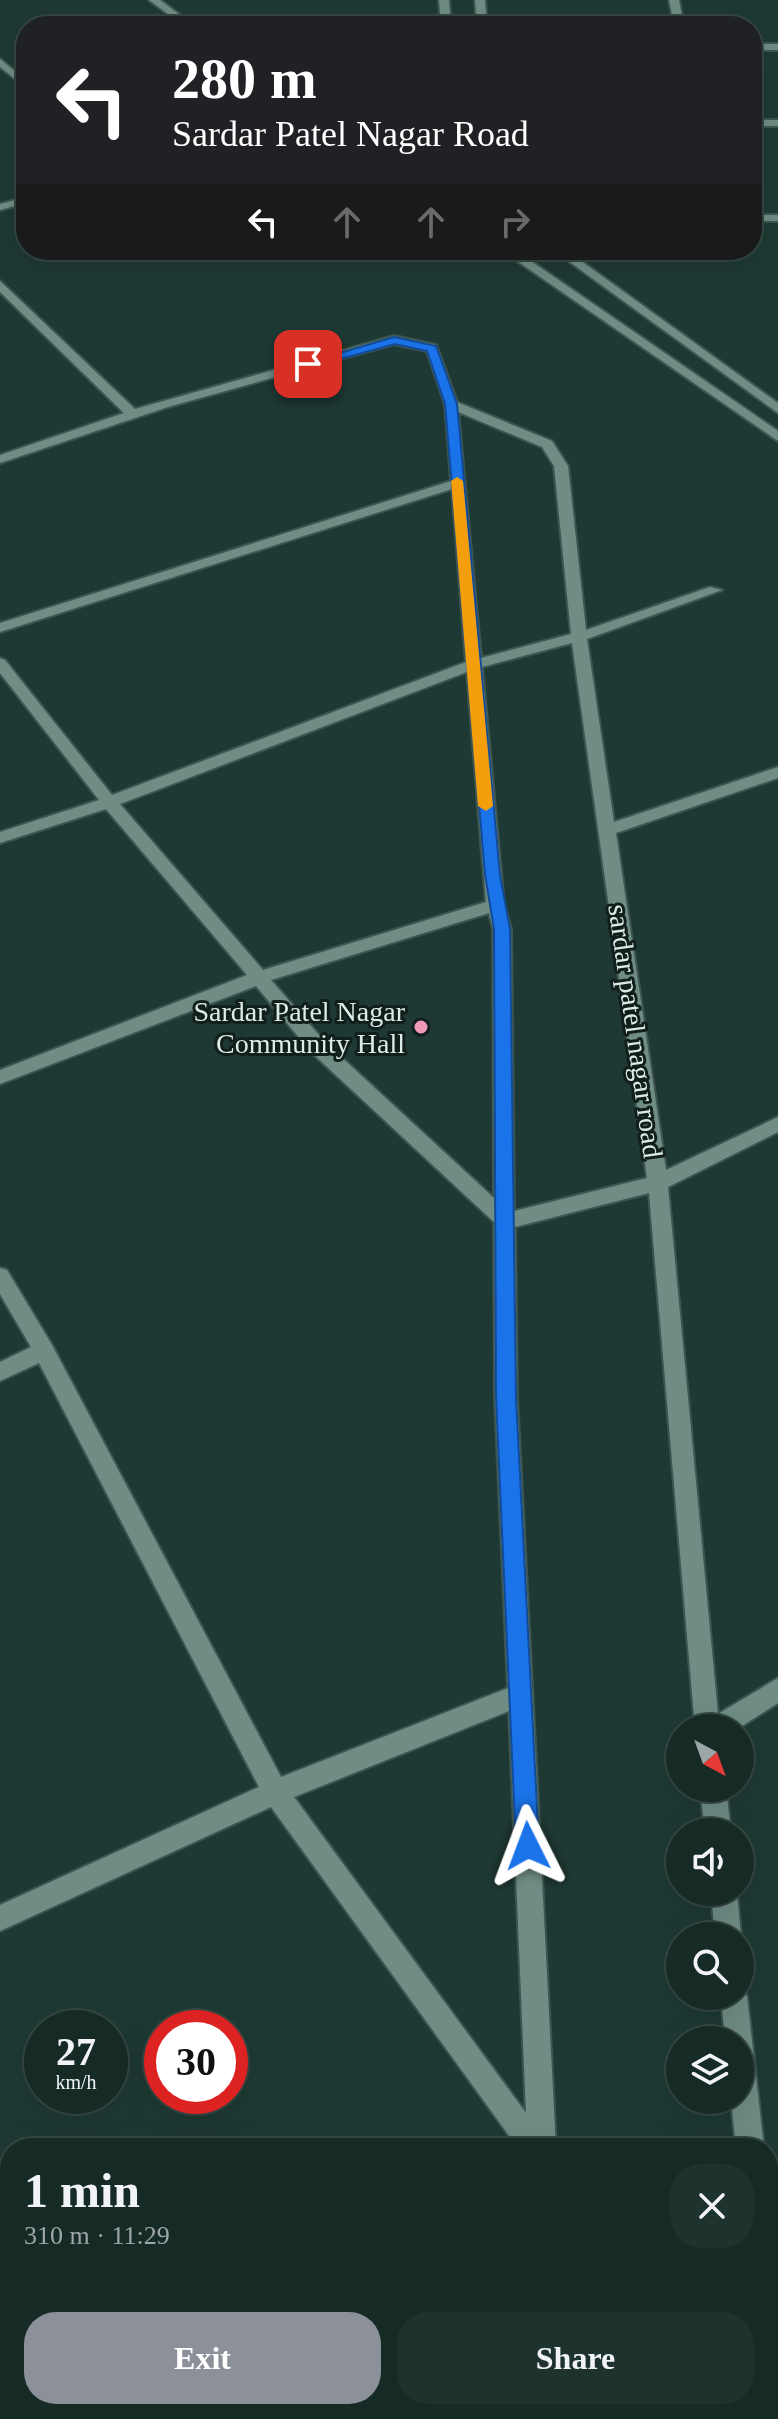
<!DOCTYPE html>
<html lang="en">
<head>
<meta charset="utf-8">
<style>
	body { margin:0; font-family:Georgia,serif; background:#1f332e; color:#f1f3f6; height:100vh; display:flex; flex-direction:column; font-size:30px; white-space:nowrap }
	* { box-sizing:border-box; margin:0 }
	p { font-size:26px; color:#9ea7a7 }
	.icon { flex:none; width:44px; height:44px; fill:none; stroke:currentColor; stroke-width:2; stroke-linecap:round; stroke-linejoin:round }
	.map { position:relative; flex:1; overflow:hidden }
	.details { position:absolute; left:0px; top:2138px; width:778px; height:282px; display:flex; flex-direction:column; background:#162b26; border-radius:32px 32px 0 0; box-shadow:0 8px 32px #0002,0 0 0 2px #354743 }
	.details>* { flex:none }
	.guide { position:absolute; left:16px; top:16px; width:746px; height:244px; border-radius:32px; box-shadow:0 8px 32px #0002,0 0 0 2px #354743; background:#202124; color:#fff; overflow:hidden }
	.needle { width:52px; rotate:139deg }
	.fabs { position:absolute; left:666px; top:1714px; display:grid; gap:16px }
	.fabs a { display:grid; place-items:center; width:88px; height:88px; border-radius:50%; background:#162b26; box-shadow:0 8px 32px #0002,0 0 0 2px #354743; font-size:40px }
	.speed { position:absolute; left:24px; top:2010px; display:flex; gap:16px; font-size:40px; font-weight:700; text-align:center }
	.speed>* { display:grid; place-content:center; width:104px; height:104px; border-radius:50%; background:#162b26; box-shadow:0 8px 32px #0002,0 0 0 2px #354743; line-height:1 }
	.speed small { font-size:20px; font-weight:400 }
	.speed .limit { border:12px solid #d22; background:#fff; color:#111 }
	.pin { position:absolute; display:grid; place-items:center; width:68px; height:68px; color:#fff; margin:-34px; border-radius:16px; box-shadow:0 4px 12px #0006 }
	.me { position:absolute; width:88px; margin:-44px; rotate:357deg; stroke-linejoin:round; filter:drop-shadow(0 0 6px #0008) }
	.turn { display:flex; align-items:center; gap:28px; height:168px; padding:0 24px; font-size:36px }
	.turn .icon { width:104px; height:104px; stroke-width:2.5 }
	.turn b { display:block; font-size:56px; line-height:68px }
	.lanes { display:flex; align-items:center; height:76px; padding:0 24px; background:#0003; justify-content:center; gap:40px; direction:ltr }
	.lanes .off { opacity:.35 }
	.round { display:grid; place-items:center; flex:none; width:84px; height:84px; border-radius:32px; background:#1f332e }
	.head { display:flex; align-items:center; justify-content:space-between; height:136px; padding:0 24px }
	h1 { font-size:48px; font-weight:800; line-height:60px }
	.primary-button { display:flex; gap:16px; margin-top:auto; padding:16px 24px }
	.primary-button a { flex:1; height:92px; border-radius:32px; background:#8c9099; color:#fff; font-size:32px; font-weight:800; line-height:92px; text-align:center }
	.primary-button a+a { background:#1f332e; color:#f1f3f6 }
	.map>svg:first-child { display:block }
	.lines { fill:none; stroke-linecap:round; stroke-linejoin:round }
	.minor-casing { stroke:#3d5550; stroke-width:4 }
	.minor { fill:#6f8d85; fill-rule:evenodd }
	.route { fill:#1a73e8; stroke:#114b97; stroke-width:2 }
	.slow { fill:#f59e0b }
	.poi-dot { fill:#ef9ab9; stroke:#121e1b; stroke-width:3 }
	.labels { text-anchor:middle; stroke-width:6; stroke-linejoin:round; paint-order:stroke }
	.poi-label { font-size:28px; fill:#dbebe7; stroke:#121e1b; text-anchor:end }
	.street-label { font-size:28px; fill:#dbebe7; stroke:#121e1b }
</style>
</head>
<body>
<div class="map">
<svg width="778" height="2419" viewBox="0 0 778 2419">
	<rect width="100%" height="100%" fill="#1e3933"/>
	<g class="lines">
		<g class="minor-casing">
			<g id="minor">
				<polygon points="149,0 160,0 195,26 184,26"/>
				<polygon points="439,0 449,0 451,26 441,26"/>
				<polygon points="475,0 485,0 487,26 477,26"/>
				<polygon points="669,0 679,0 684,26 674,26"/>
				<rect x="752" y="44" width="26" height="6"/>
				<polygon points="0,59 26,80 26,88 0,67"/>
				<rect x="752" y="120" width="26" height="6"/>
				<polygon points="26,197 26,203 0,210 0,204"/>
				<rect x="752" y="215" width="26" height="6"/>
				<polygon points="501,250 515,250 778,431 778,441"/>
				<polygon points="553,250 566,250 778,403 778,413"/>
				<path d="M 0,281 L 135,409 L 394,336 L 436,345 L 457,402 L 552,441 L 568,466 L 586,630 L 710,587 L 722,590 L 587,639 L 614,822 L 778,767 L 778,778 L 616,833 L 666,1170 L 778,1117 L 778,1132 L 668,1187 L 718,1714 L 778,1678 L 778,1703 L 739,1728 L 695,1728 L 649,1193 L 515,1227 L 517,1397 L 556,2148 L 518,2148 L 271,1807 L 0,1931 L 0,1905 L 259,1787 L 39,1363 L 0,1381 L 0,1362 L 31,1347 L 0,1294 L 0,1268 L 7,1270 L 52,1345 L 281,1777 L 508,1688 L 495,1397 L 494,1222 L 311,1052 L 256,986 L 0,1084 L 0,1070 L 247,975 L 106,809 L 0,843 L 0,832 L 99,800 L 0,673 L 0,658 L 5,660 L 112,795 L 466,662 L 452,489 L 0,632 L 0,623 L 451,481 L 445,404 L 427,351 L 394,344 L 168,407 L 0,463 L 0,455 L 124,413 L 0,292 ZM 458,412 L 542,447 L 554,466 L 571,634 L 481,658 ZM 572,643 L 647,1178 L 514,1211 L 511,929 L 504,905 L 482,667 ZM 467,672 L 486,902 L 263,970 L 120,804 ZM 489,913 L 493,929 L 494,1198 L 325,1042 L 271,980 ZM 509,1711 L 526,2113 L 294,1797 Z"/>
				<polygon points="700,1788 726,1788 731,1832 705,1832"/>
				<polygon points="711,1892 737,1892 741,1936 740,1939 740,1936 715,1936"/>
				<polygon points="740,1985 747,1996 764,2148 736,2148 731,2100 740,2100 740,2040 725,2040 721,1996 740,1996"/>
				<polygon points="768,2307 778,2311 778,2419 764,2419 762,2410 768,2410"/>
				<polygon points="325,2410 367,2410 364,2419 322,2419"/>
				<polygon points="550,2410 580,2410 581,2419 551,2419"/>
			</g>
		</g>
		<use href="#minor" class="minor"/>
	</g>
	<polygon class="route" points="394,337 436,346 457,404 500,875 510,929 516,1397 539,1846 536,1854 528,1857 520,1854 516,1846 496,1397 494,929 485,875 445,404 427,351 395,344 308,368 302,364"/>
	<polygon class="slow" points="457,477 463,481 493,806 486,811 478,806 451,481"/>
	<circle class="poi-dot" cx="421" cy="1027" r="8"/>
	<g class="labels">
		<g class="poi-label">
			<text x="405" y="1021">Sardar Patel Nagar<tspan x="405" dy="32">Community Hall</tspan></text>
		</g>
		<g class="street-label">
			<text transform="translate(636 1031) rotate(82)" y="10">sardar patel nagar road</text>
		</g>
	</g>
</svg>
<div class="fabs">
<a><svg class="needle" viewBox="-14 -14 28 28"><path d="M0-13l5 13h-10z" fill="#e53935"/><path d="M0 13l5-13h-10z" fill="#9ea7a7"/></svg></a>
<a><svg class="icon" aria-label="sound" viewBox="0 0 24 24"><path d="M4 9h4l5-4v14l-5-4H4zM17 9q2 3 0 6"/></svg></a>
<a><svg class="icon" aria-label="search" viewBox="0 0 24 24"><circle cx="10" cy="10" r="6"/><path d="M15 15l6 6"/></svg></a>
<a><svg class="icon" aria-label="layers" viewBox="0 0 24 24"><path d="M12 4l9 5-9 5-9-5zM3 14l9 5 9-5"/></svg></a>
</div>
<div class="speed"><div>27<small>km/h</small></div><div class="limit">30</div></div>
<div class="pin" style="left:308px;top:364px;background:#d93025"><svg class="icon" aria-label="arrive" viewBox="0 0 24 24"><path d="M6 21V4h12l-3 4 3 4H6"/></svg></div>
<svg class="me" style="left:528px;top:1846px" viewBox="-20 -20 40 40"><path d="M0-17L14 15 0 8-14 15z" fill="#1a73e8" stroke="#fff" stroke-width="4"/></svg>
<div class="guide">
<div class="turn"><svg class="icon" aria-label="left" viewBox="0 0 24 24"><path d="M17 20v-9H6M10 6l-5 5 5 5"/></svg><div><b>280 m</b>Sardar Patel Nagar Road</div></div>
<div class="lanes"><svg class="icon" aria-label="left" viewBox="0 0 24 24"><path d="M17 20v-9H6M10 6l-5 5 5 5"/></svg><svg class="icon off" aria-label="ahead" viewBox="0 0 24 24"><path d="M12 20V5M6 11l6-6 6 6"/></svg><svg class="icon off" aria-label="ahead" viewBox="0 0 24 24"><path d="M12 20V5M6 11l6-6 6 6"/></svg><svg class="icon off" aria-label="right" viewBox="0 0 24 24"><path d="M7 20v-9h11M14 6l5 5-5 5"/></svg></div>
</div>
<section class="details">
<div class="head"><div><h1>1 min</h1><p>310 m · 11:29</p></div><a class="round"><svg class="icon" aria-label="close" viewBox="0 0 24 24"><path d="M6 6l12 12M18 6L6 18"/></svg></a></div>
<div class="primary-button"><a>Exit</a><a>Share</a></div>
</section>
</div>
</body>
</html>
